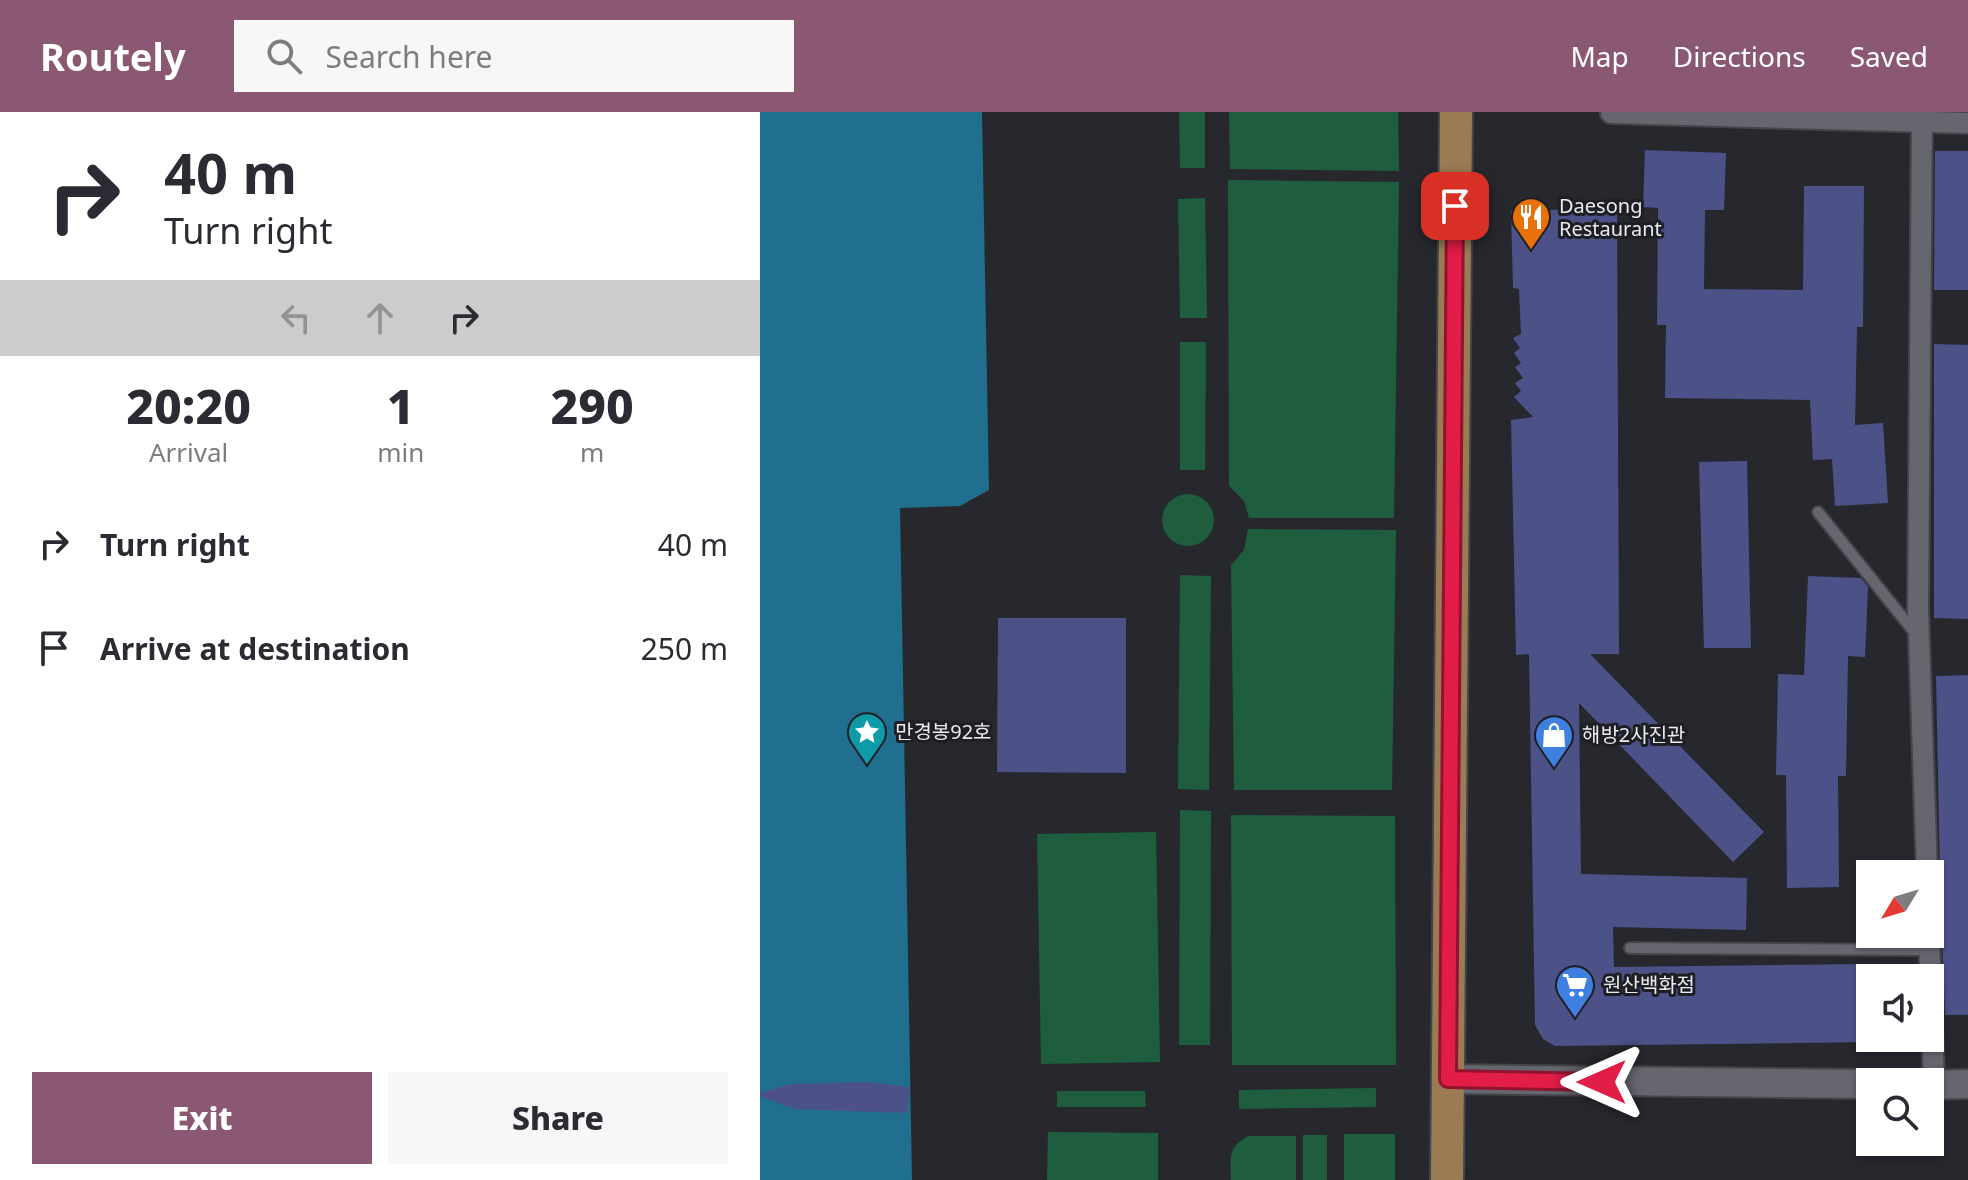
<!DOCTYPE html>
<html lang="en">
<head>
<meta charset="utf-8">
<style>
	body { margin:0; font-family:"Noto Sans","Noto Sans KR",sans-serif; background:#f7f7f7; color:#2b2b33; height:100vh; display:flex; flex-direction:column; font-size:30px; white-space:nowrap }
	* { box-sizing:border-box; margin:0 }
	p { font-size:26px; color:#7c7c81 }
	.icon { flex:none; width:44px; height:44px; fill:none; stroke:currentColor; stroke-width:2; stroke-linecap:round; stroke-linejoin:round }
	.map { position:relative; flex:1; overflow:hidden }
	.details { display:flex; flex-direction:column; background:#fff; width:760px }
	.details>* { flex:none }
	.top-card { background:#fff; color:#2b2b33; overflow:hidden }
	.needle { width:52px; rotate:232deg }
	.controls { position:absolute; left:1096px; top:748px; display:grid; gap:16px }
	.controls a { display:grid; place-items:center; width:88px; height:88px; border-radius:0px; background:#fff; box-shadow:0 2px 6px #0004; font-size:40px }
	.pin { position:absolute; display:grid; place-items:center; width:68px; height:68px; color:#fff; margin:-34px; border-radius:16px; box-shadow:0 4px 12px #0006 }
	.me { position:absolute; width:88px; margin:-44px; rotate:270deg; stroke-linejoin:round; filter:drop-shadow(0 0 6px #0008) }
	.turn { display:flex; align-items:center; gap:28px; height:168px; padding:0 32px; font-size:36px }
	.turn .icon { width:104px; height:104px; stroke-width:2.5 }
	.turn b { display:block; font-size:56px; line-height:68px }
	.lanes { display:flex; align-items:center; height:76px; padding:0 32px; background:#0003; justify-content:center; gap:40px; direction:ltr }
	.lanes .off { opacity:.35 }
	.eta { display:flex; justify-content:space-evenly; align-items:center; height:136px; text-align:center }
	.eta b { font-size:48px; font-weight:800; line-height:56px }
	.action { display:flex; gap:16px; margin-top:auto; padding:16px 32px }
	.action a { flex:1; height:92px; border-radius:0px; background:#8a5872; color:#fff; font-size:32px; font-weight:800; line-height:92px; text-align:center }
	.action a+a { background:#f7f7f7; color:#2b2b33 }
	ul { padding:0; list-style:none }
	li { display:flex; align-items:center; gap:24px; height:104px; padding:0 32px }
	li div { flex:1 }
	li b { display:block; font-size:30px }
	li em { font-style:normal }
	header { display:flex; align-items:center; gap:48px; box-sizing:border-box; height:112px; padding:0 40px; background:#8a5872; color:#fff }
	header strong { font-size:38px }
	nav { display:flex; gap:44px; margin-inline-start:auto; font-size:28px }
	.search { width:560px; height:72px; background:#f7f7f7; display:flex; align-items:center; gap:20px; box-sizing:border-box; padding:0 28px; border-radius:0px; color:#7c7c81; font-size:30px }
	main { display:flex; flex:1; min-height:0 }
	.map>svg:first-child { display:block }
	.green { fill:#1f5d3f }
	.water { fill:#206f8f }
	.building { fill:#4c5188 }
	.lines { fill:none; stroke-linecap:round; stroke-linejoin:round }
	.service-casing { stroke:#44454a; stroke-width:14 }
	.minor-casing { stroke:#44454a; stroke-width:24 }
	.secondary-casing { stroke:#44454a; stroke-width:32 }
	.primary-casing { stroke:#44454a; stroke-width:36 }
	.service { stroke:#66676e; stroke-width:10 }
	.minor { stroke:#66676e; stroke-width:20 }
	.secondary { stroke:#66676e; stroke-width:28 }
	.primary { stroke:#9a7b54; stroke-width:32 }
	.route-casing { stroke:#92132f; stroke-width:20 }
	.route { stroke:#e11d48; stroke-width:14 }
	.labels { text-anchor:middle; stroke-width:6; stroke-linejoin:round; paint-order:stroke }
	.poi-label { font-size:20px; fill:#e9eaee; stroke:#1e1f24; text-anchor:start }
</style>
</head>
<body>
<header>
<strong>Routely</strong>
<div class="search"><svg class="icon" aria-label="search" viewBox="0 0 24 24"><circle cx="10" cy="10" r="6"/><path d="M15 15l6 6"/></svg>Search here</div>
<nav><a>Map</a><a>Directions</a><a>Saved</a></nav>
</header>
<main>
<section class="details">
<div class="top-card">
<div class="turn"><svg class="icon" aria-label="right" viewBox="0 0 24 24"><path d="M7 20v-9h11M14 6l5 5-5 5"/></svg><div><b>40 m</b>Turn right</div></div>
<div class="lanes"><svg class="icon off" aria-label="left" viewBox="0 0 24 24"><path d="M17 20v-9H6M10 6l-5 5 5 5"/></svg><svg class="icon off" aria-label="ahead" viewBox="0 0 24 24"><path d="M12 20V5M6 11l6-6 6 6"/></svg><svg class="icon" aria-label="right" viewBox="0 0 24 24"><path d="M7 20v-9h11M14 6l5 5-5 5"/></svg></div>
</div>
<div class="eta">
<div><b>20:20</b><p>Arrival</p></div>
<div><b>1</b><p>min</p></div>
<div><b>290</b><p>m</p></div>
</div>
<ul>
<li><svg class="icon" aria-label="right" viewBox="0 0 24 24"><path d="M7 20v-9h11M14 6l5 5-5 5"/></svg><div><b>Turn right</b></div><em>40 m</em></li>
<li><svg class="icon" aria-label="arrive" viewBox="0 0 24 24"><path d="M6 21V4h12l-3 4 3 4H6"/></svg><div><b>Arrive at destination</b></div><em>250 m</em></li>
</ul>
<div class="action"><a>Exit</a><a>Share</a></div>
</section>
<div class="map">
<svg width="1208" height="1068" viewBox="0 0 1208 1068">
	<rect width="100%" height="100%" fill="#27282e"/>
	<g class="green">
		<polygon points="419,0 445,0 445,56 420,56"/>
		<polygon points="469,0 638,0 639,59 470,57"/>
		<polygon points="468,68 639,70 634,406 489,406 484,389 469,374"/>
		<polygon points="445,86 447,206 420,206 418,87"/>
		<polygon points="420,230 446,230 445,358 420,358"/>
		<circle cx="428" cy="408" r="26"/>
		<polygon points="488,417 636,418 632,678 474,678 471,453 484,438"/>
		<polygon points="420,463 451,464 449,678 418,677"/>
		<polygon points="420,698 451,699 450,933 419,933"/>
		<polygon points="471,703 635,704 636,953 472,953"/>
		<polygon points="396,720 400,950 281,952 277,722"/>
		<polygon points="616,976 616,995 479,997 479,978"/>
		<polygon points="297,979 385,979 386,995 297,995"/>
		<polygon points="288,1020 398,1021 398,1068 287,1068"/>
		<rect x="584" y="1022" width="51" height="46"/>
		<rect x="543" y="1023" width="24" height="45"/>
		<path d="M 489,1024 L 536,1024 L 536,1068 L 471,1068 C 470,1048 468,1033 489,1024 Z"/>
	</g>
	<polygon class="water" points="0,0 222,0 229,378 200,394 140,396 152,1068 0,1068"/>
	<g class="building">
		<polygon points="885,38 966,41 964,98 945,98 944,177 1043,178 1044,74 1104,74 1103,215 1097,215 1095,313 1123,311 1128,391 1075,394 1072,347 1053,348 1050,288 905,286 906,213 897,213 898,96 883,95"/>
		<polygon points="1175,39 1208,39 1208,178 1174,178"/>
		<polygon points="857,96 859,542 830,542 1004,720 973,750 819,591 821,762 987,766 986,818 853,815 854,855 1110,852 1110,930 795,934 783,927 775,913 769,542 756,543 751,308 773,305 754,285 761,279 755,271 763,266 755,255 761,251 754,241 760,236 753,226 761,222 759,177 753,176 751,99"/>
		<polygon points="1174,232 1208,233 1208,507 1174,506"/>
		<polygon points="987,349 991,536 944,536 939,350"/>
		<polygon points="1048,464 1101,466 1108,475 1105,545 1088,544 1086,664 1078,664 1079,775 1027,776 1026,663 1016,663 1018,562 1044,563"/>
		<polygon points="238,506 366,506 366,661 237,660"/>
		<polygon points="1208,563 1208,903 1185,903 1182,822 1176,811 1175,772 1180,762 1176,564"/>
		<polygon points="106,970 150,975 147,1001 34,997 0,984 0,981 31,972"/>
	</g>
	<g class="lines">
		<g class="service-casing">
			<g id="service">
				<polyline points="1058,400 1155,521"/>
				<polyline points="870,836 1170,838"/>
			</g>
		</g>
		<g class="minor-casing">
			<g id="minor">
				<polyline points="1162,0 1158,497 1167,762"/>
				<polyline points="851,1 1208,11"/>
				<polyline points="1169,822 1174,973"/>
			</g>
		</g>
		<g class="secondary-casing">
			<g id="secondary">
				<polyline points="688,967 1110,972"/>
				<polyline points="1170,973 1208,972"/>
			</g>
		</g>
		<g class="primary-casing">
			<polyline id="primary" points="687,1068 696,0"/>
		</g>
		<use href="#service" class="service"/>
		<use href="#minor" class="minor"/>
		<use href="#secondary" class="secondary"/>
		<use href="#primary" class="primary"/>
	</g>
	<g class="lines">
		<g class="route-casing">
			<polyline id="route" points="695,94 688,967 842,970"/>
		</g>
		<use href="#route" class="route"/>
	</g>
	<defs>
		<g id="restaurant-pin" transform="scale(2)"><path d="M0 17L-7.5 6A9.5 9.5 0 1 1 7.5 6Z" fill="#e8710a" stroke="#1e1f24"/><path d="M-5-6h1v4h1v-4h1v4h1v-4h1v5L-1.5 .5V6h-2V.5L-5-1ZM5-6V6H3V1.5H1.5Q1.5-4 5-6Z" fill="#fff"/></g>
		<g id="sight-pin" transform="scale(2)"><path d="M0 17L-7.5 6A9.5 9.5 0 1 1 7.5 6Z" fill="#0f9aa8" stroke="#1e1f24"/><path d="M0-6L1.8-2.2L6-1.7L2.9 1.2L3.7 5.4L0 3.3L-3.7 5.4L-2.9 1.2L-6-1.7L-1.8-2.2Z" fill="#fff"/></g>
		<g id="shop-pin" transform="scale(2)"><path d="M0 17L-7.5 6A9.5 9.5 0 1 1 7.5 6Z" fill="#3f7fe0" stroke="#1e1f24"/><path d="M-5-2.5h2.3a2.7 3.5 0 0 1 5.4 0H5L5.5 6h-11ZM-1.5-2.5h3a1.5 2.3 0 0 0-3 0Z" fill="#fff"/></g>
		<g id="supermarket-pin" transform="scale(2)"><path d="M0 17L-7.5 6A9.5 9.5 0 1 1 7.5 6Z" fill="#3f7fe0" stroke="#1e1f24"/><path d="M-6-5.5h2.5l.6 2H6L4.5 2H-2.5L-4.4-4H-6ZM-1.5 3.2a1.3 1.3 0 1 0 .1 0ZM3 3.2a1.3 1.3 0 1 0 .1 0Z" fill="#fff"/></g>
	</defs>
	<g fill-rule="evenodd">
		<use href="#restaurant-pin" x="771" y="105"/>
		<use href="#sight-pin" x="107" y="620"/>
		<use href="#shop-pin" x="794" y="623"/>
		<use href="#supermarket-pin" x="815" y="873"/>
	</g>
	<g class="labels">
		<g class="poi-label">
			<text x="799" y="101">Daesong<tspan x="799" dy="23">Restaurant</tspan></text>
			<text x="135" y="627">만경봉92호</text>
			<text x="822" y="630">해방2사진관</text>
			<text x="843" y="880">원산백화점</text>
		</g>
	</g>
</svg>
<div class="controls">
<a><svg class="needle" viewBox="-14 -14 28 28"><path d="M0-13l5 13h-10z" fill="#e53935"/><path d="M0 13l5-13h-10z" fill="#7c7c81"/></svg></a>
<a><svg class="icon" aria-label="sound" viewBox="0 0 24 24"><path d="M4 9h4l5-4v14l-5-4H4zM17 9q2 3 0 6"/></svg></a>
<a><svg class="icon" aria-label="search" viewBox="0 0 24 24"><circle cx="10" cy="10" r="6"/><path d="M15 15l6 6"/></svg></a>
</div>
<div class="pin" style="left:695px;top:94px;background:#d93025"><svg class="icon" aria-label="arrive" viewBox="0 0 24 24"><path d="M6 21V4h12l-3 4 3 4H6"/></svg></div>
<svg class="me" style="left:842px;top:970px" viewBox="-20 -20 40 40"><path d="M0-17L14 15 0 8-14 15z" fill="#e11d48" stroke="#fff" stroke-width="4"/></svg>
</div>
</main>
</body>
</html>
